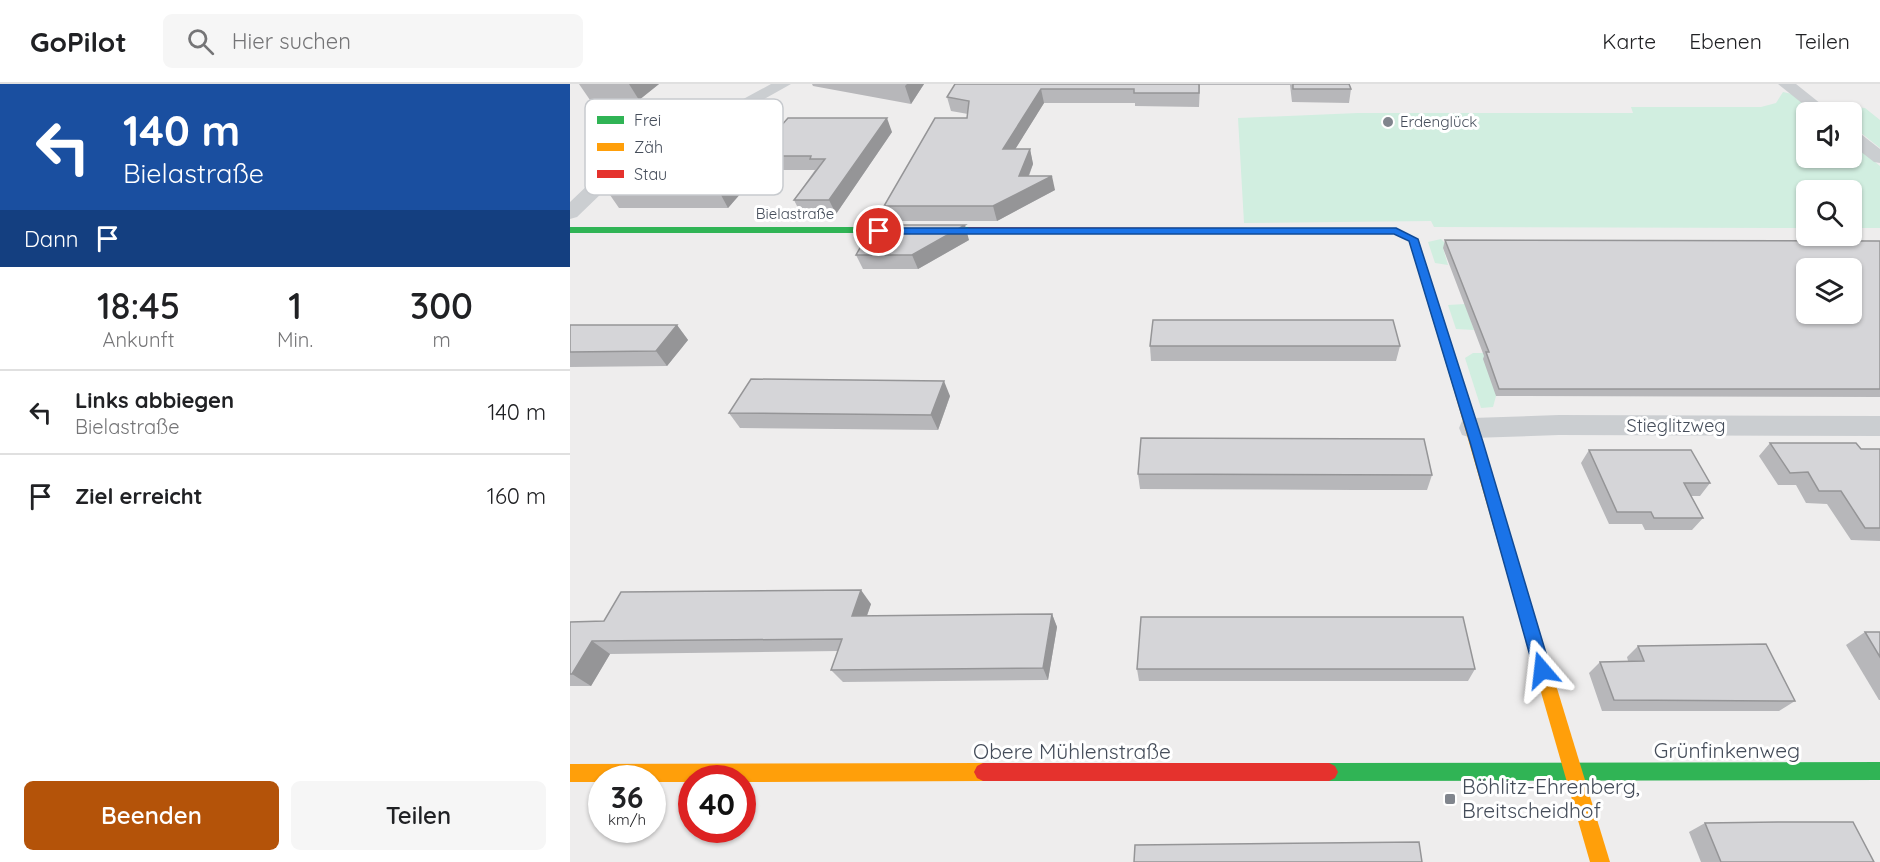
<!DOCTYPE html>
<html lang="de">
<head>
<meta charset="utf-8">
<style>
	body { margin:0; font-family:Quicksand,sans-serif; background:#f6f6f6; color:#202124; height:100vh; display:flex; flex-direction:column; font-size:22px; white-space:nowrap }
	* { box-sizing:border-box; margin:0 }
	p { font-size:20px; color:#757577 }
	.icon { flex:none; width:33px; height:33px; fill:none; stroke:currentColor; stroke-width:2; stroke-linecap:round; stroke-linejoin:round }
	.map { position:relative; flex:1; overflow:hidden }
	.side { display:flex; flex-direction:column; background:#fff; width:570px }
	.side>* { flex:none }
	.banner { background:#1a4fa0; color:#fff; overflow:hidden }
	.tools { position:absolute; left:1226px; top:18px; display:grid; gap:12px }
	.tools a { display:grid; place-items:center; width:66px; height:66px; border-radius:9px; background:#fff; box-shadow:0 2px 4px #0004; font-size:30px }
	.speed { position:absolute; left:18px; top:681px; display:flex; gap:12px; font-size:30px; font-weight:700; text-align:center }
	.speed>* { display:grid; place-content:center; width:78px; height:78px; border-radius:50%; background:#fff; box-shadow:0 2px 4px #0004; line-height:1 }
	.speed small { font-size:15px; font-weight:400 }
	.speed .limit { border:9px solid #d22; background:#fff; color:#111 }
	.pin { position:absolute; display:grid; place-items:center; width:51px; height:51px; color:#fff; margin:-26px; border:3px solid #fff; border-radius:50%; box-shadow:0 2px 6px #0007 }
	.me { position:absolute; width:66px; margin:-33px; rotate:343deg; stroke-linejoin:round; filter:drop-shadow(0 0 4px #0008) }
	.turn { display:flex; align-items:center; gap:21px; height:126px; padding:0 24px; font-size:27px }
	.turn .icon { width:78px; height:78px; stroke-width:2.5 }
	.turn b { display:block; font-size:42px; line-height:51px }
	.then { display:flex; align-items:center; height:57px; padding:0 24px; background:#0003; gap:12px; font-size:22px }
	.eta { display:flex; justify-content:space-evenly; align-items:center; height:102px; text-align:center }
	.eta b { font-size:36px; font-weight:600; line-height:42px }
	.primary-button { display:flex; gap:12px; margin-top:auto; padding:12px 24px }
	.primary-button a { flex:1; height:69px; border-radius:9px; background:#b45309; color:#fff; font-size:24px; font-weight:600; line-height:69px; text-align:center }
	.primary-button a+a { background:#f6f6f6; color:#202124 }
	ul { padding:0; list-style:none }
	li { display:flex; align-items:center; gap:18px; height:84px; padding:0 24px; border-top:2px solid #e0e0e0 }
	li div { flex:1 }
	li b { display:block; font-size:22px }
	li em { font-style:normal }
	header { display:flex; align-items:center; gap:36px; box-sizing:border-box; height:84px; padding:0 30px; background:#fff; border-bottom:2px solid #e0e0e0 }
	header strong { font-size:28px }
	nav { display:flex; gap:33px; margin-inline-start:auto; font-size:21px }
	.search { width:420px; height:54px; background:#f6f6f6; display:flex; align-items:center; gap:15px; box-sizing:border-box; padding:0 21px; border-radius:9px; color:#757577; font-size:22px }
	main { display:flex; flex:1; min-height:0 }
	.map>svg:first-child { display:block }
	.green { fill:#d1eee0 }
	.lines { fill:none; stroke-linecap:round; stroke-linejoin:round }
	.street { fill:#cbced1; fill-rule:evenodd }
	.fast { fill:#30b455; fill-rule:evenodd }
	.slow { fill:#ff9f0a; fill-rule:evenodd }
	.jam { fill:#e5322d; fill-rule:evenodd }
	.wall { fill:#b7b7ba }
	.shaded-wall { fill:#959597 }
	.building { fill:#d5d5d8; stroke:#959597; stroke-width:1.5; fill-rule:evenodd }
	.route { fill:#1a73e8; stroke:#114b97; stroke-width:1.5 }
	.poi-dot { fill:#80858d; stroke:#fff; stroke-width:2 }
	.labels { text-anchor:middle; stroke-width:6; stroke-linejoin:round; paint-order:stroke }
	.far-poi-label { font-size:15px; fill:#454d5a; stroke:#fff; text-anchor:start }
	.far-street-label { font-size:15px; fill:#454d5a; stroke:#fff }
	.street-label { font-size:18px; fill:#454d5a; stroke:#fff }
	.near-street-label { font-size:21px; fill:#454d5a; stroke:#fff }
	.near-poi-label { font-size:21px; fill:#454d5a; stroke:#fff; text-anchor:start }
	.key { fill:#fff; stroke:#c7cace; stroke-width:1.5 }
	.key-label { font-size:16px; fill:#454d5a }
</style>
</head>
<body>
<header>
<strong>GoPilot</strong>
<div class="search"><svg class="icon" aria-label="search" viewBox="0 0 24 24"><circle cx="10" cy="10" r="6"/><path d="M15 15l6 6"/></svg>Hier suchen</div>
<nav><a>Karte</a><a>Ebenen</a><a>Teilen</a></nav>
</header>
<main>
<section class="side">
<div class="banner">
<div class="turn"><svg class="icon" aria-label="left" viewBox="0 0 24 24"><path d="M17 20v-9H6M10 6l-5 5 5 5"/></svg><div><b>140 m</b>Bielastraße</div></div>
<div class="then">Dann<svg class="icon" aria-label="arrive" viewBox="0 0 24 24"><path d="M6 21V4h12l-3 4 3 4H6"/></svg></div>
</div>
<div class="eta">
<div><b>18:45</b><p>Ankunft</p></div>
<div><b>1</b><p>Min.</p></div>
<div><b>300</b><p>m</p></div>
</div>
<ul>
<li><svg class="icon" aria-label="left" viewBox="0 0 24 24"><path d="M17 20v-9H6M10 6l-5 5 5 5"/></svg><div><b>Links abbiegen</b><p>Bielastraße</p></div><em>140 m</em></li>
<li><svg class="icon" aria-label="arrive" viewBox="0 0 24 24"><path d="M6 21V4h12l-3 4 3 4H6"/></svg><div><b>Ziel erreicht</b></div><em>160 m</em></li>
</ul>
<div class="primary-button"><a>Beenden</a><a>Teilen</a></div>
</section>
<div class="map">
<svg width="1310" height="778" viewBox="0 0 1310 778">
	<rect width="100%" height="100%" fill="#eeeded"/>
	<g class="green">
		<polygon points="1213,8 1222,10 1245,28 1236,28 1236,74 1281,74 1281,58 1310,82 1310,144 1281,144 1281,106 1236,106 1236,144 864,143 861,137 674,139 668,34 788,29 1063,29 1061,23 1191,23 1206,19"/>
		<polygon points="1256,21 1295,24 1310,36 1310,64 1281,41 1281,28 1265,28"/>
		<polygon points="871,155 880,164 873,164 878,181 865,179 858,158"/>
		<polygon points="895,220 904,246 886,245 878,221"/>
		<polygon points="903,269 916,269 926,312 923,323 911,324 895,274"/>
	</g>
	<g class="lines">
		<g class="street">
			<polygon points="201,0 221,0 72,83 35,106 7,133 0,135 0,118 21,98"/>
			<polygon points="1208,0 1226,0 1261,28 1243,28"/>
			<polygon points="1281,46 1287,47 1310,65 1310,79 1304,78 1281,60"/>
			<polygon points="989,331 1310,332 1310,352 989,351 902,354 892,351 889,344 892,337 902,334"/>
		</g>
		<g class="fast">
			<polygon points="0,143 399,143 404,146 399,149 0,149"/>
			<polygon points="826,144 848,155 895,303 893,306 889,307 883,303 839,157 824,150 686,150 681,147 686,144"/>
			<polygon points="1310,678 1310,696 759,697 753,694 750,688 753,682 759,679"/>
		</g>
		<g class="slow">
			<polygon points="889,299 895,303 1040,778 1020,778 883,303"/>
			<polygon points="413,679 419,682 422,688 419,694 413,697 172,698 172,694 122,694 122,698 82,698 82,694 32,694 32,698 0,698 0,680"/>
		</g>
		<g class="jam">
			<polygon points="399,143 686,144 691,147 686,150 396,148 394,146"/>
			<polygon points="413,679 759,679 765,682 768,688 765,694 759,697 413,697 407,694 404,688 407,682"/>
		</g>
	</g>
	<g class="wall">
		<polygon points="9,0 89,0 69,16 20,16"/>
		<polygon points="242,0 354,0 341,20 243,2"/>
		<polygon points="385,0 779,0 781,5 779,19 722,18 720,1 630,1 629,23 565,22 565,19 474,19 445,65 460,65 463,80 459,92 485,106 427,137 320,137 314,122 397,34 398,30 381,27 377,13"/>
		<polygon points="322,48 266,130 231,130 224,116 245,86 191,86 158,124 49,124 40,111 191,65"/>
		<polygon points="399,156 348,185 293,185 286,171"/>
		<polygon points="875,156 1310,157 1310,313 926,312 913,275 914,272 873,164"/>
		<polygon points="0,241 107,241 118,256 97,282 0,283"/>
		<polygon points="580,262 830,262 826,277 581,277"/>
		<polygon points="380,312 368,346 170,344 159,329"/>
		<polygon points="1200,359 1291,365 1310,365 1310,457 1281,456 1257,420 1236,419 1226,401 1208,401 1189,372"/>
		<polygon points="1019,366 1140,399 1130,412 1121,412 1133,434 1122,446 1075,446 1072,440 1039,440 1011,379"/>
		<polygon points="568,390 862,391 857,406 785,406 570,405"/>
		<polygon points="301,520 297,532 482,530 487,543 478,596 273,598 261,586 268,567 40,570 21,602 0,602 0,538 34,537"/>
		<polygon points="1295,548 1310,548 1310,616 1309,616 1276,561"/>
		<polygon points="1068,562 1225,617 1209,627 1032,627 1019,589 1030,578 1058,577 1057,573"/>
		<polygon points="567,585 905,585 898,597 569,597"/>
		<polygon points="1135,739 1304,778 1131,778 1119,748"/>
	</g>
	<g class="shaded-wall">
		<polygon points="59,0 89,0 69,16"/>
		<polygon points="337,0 354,0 341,20 335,2"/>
		<polygon points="471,5 474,19 436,80 433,65"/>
		<polygon points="317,34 322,48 266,130 259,116"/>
		<polygon points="460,65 463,80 453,106 449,92"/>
		<polygon points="184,74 191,86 158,124 151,111"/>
		<polygon points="482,92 485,106 427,137 423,122"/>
		<polygon points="395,141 399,156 348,185 342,171"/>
		<polygon points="107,241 118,256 97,282 86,267"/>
		<polygon points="374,297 380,312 368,346 361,331"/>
		<polygon points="291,506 301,520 292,545 282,532"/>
		<polygon points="482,530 487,543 478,596 473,584"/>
		<polygon points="22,557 40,570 21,602 2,590"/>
	</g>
	<g class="building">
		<polygon points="385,0 629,0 629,9 564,9 564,5 471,5 433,65 460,65 449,92 482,92 423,122 314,122 365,34 397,34 399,17 377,13"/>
		<polygon points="723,0 779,0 781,5 723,5"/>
		<polygon points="218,34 317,34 259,116 224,116 255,75 240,75 241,72 184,72"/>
		<polygon points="303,141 395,141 342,171 286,171"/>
		<path d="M 875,156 L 1310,157 L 1310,305 L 929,305 L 916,268 L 919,268 ZM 1236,184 L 1281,184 L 1281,230 L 1236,230 Z"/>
		<polygon points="583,236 823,236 830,262 580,262"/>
		<polygon points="0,241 107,241 86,267 0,268"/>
		<polygon points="181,295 374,297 361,331 159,329"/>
		<polygon points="571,354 854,355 862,391 568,390"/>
		<polygon points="1200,359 1286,359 1291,365 1310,365 1310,444 1295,444 1271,407 1249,407 1238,388 1220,389"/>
		<polygon points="1019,366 1121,366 1140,399 1114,399 1133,434 1084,434 1081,428 1047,428"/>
		<polygon points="291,506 282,532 482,530 473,584 261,586 272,555 22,557 2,590 0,590 0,538 34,537 51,508"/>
		<polygon points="571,533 893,533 905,585 567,585"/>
		<polygon points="1295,548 1310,548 1310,573"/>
		<polygon points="1196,560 1225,617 1044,616 1030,578 1074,577 1068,562"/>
		<polygon points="1208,738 1283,738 1304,778 1151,778 1135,739"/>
		<polygon points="849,758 852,778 564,778 565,761"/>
	</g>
	<polygon class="route" points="826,144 848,155 913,358 981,586 978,592 972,594 966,592 964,586 900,358 839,157 824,150 309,150 304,147 309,144"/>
	<g class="poi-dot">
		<circle cx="818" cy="38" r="6"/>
		<rect x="874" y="709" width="12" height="12" rx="3"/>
	</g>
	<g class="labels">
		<g class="far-poi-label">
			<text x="830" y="43">Erdenglück</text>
		</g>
		<g class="far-street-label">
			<text x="225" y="135">Bielastraße</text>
		</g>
		<g class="street-label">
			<text x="1106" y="348">Stieglitzweg</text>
		</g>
		<g class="near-street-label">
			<text x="1157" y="674">Grünfinkenweg</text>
			<text x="502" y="675">Obere Mühlenstraße</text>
		</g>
		<g class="near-poi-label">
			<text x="892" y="710">Böhlitz-Ehrenberg,<tspan x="892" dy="24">Breitscheidhof</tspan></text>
		</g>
	</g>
	<rect x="15" y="15" width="198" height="96" rx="9" class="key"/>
	<rect x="27" y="32" width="27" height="8" fill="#30b455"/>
	<rect x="27" y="59" width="27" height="8" fill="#ff9f0a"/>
	<rect x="27" y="86" width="27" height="8" fill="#e5322d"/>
	<g class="key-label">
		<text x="64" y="42">Frei</text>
		<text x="64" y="69">Zäh</text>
		<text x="64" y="96">Stau</text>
	</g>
</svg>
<div class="tools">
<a><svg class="icon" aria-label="sound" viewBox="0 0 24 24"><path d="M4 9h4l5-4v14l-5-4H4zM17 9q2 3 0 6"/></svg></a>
<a><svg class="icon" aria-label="search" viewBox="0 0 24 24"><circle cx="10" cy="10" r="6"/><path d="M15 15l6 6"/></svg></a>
<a><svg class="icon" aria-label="layers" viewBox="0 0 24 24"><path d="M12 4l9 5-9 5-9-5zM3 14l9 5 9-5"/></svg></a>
</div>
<div class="speed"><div>36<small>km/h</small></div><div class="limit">40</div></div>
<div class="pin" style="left:309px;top:147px;background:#d93025"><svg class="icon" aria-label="arrive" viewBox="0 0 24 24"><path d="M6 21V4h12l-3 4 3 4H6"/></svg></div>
<svg class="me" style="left:972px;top:586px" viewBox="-20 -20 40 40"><path d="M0-17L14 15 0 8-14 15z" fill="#1a73e8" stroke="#fff" stroke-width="4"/></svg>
</div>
</main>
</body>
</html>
